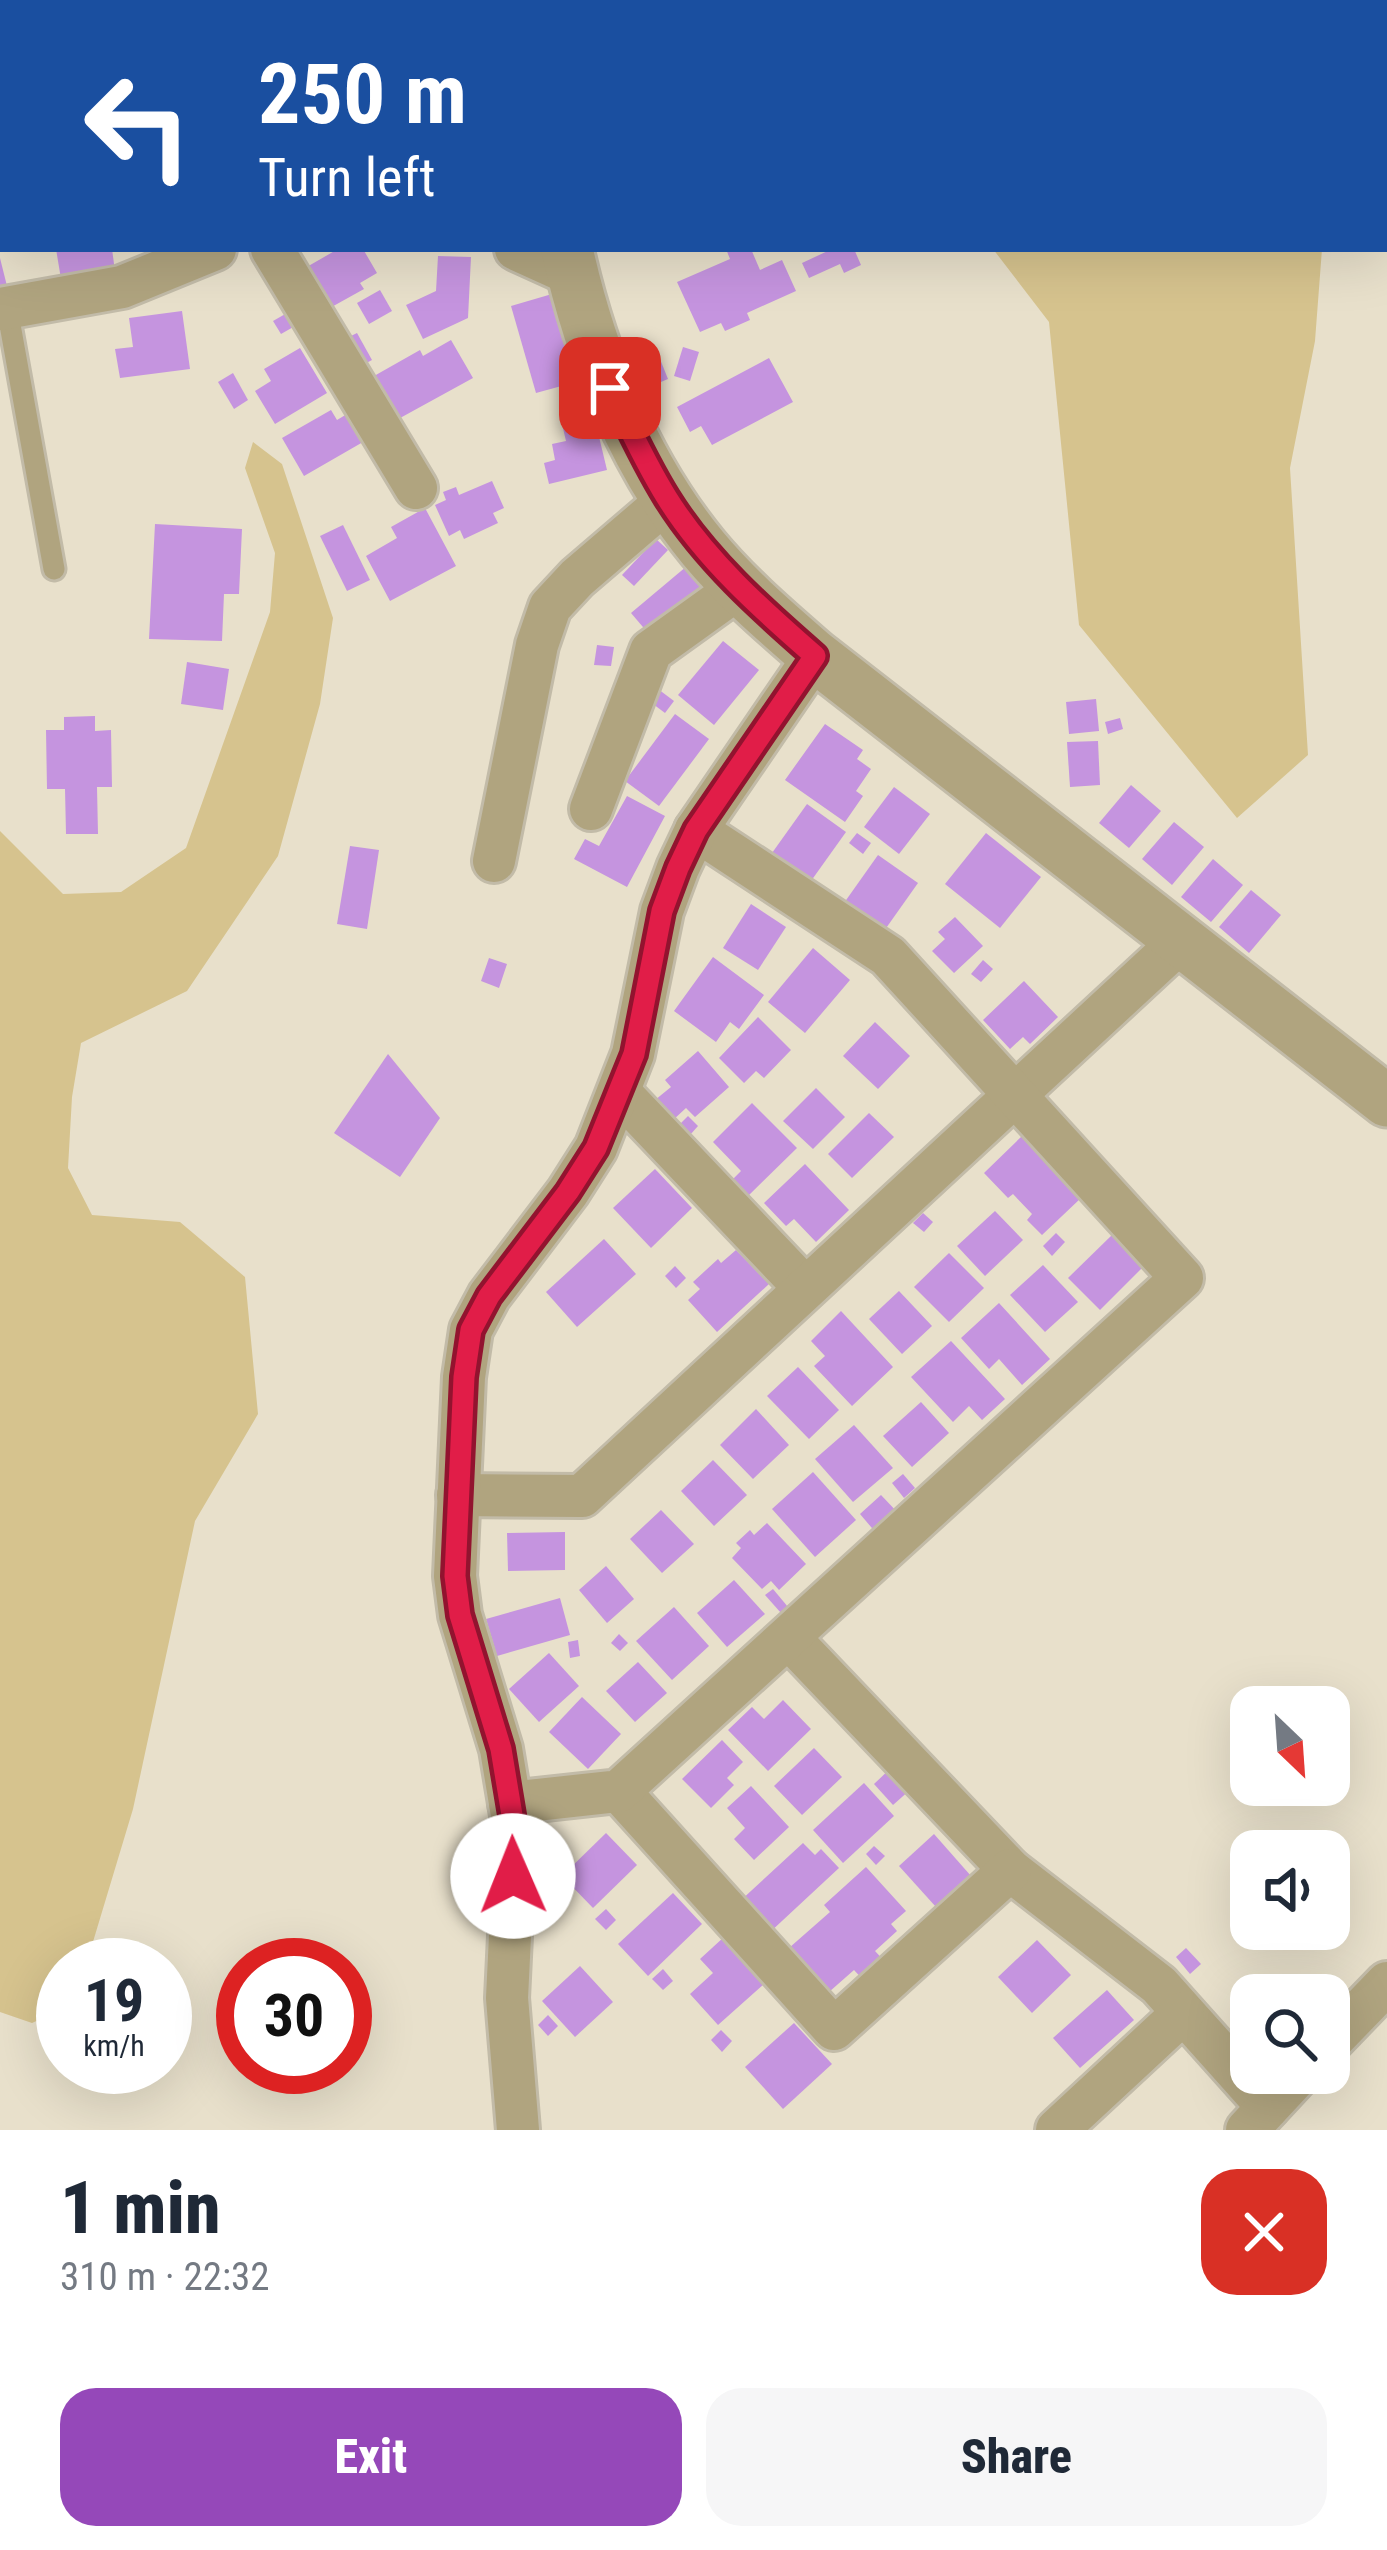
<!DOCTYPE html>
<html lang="en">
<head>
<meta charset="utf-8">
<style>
	body { margin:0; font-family:"Roboto Condensed",sans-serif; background:#f6f6f7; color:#1f2937; height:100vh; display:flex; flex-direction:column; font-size:45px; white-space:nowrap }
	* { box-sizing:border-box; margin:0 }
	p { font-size:39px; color:#747a83 }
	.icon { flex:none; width:66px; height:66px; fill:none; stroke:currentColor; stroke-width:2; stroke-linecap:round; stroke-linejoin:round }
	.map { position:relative; height:2130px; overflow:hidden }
	.side { display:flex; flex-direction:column; background:#fff; flex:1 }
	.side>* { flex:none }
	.guide { position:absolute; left:0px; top:0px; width:1389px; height:252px; box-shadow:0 12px 48px #0002; background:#1a4fa0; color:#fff; overflow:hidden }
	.needle { width:78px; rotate:155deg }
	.fabs { position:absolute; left:1230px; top:1686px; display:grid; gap:24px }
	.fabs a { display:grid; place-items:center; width:120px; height:120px; border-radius:24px; background:#fff; box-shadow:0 12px 48px #0002; font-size:60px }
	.speed { position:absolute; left:36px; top:1938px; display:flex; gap:24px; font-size:60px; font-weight:700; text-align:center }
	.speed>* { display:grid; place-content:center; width:156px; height:156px; border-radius:50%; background:#fff; box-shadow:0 12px 48px #0002; line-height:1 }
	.speed small { font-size:30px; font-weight:400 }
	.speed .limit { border:18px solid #d22; background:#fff; color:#111 }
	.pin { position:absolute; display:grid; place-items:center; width:102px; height:102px; color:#fff; margin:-51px; border-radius:24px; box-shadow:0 6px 18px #0006 }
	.me { position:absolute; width:132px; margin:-66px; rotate:359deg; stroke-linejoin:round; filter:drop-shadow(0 0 9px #0008) }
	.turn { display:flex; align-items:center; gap:42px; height:252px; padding:0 60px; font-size:54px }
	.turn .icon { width:156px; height:156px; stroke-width:2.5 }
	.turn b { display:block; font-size:84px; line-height:102px }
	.round { display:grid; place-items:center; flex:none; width:126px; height:126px; border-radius:36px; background:#f6f6f7 }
	.headline { display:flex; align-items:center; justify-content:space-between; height:204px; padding:0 60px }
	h1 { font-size:72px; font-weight:800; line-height:90px }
	.action { display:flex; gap:24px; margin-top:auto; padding:24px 60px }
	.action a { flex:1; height:138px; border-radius:36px; background:#9548b9; color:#fff; font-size:48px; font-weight:800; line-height:138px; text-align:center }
	.action a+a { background:#f6f6f7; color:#1f2937 }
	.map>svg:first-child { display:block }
	.green { fill:#d6c38e }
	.building { fill:#c594df }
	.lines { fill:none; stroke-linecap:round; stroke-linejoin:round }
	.service-casing { stroke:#c2bba8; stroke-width:27 }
	.minor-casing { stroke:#c2bba8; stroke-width:48 }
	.tertiary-casing { stroke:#c2bba8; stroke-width:57 }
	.service { stroke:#b0a47f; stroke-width:21 }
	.minor { stroke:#b0a47f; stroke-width:42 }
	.tertiary { stroke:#b0a47f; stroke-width:51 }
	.route-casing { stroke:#92132f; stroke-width:30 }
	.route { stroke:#e11d48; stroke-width:21 }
</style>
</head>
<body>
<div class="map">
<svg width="1387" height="2130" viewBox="0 0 1387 2130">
	<rect width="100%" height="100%" fill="#e8e0cb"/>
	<g class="green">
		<polygon points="0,0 138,0 138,3 3,3 3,137"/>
		<polygon points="800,0 1387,0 1387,135 1386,138 1386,3"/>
		<polygon points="993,249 1322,249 1315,341 1290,468 1308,755 1237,818 1079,625 1049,322"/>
		<polygon points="253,442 282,464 333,618 320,704 278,856 187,991 81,1043 72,1097 68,1168 92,1215 180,1222 245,1277 258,1414 195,1521 133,1809 86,1965 63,1965 63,2009 32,2023 0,2012 0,831 63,894 121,892 186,848 270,612 275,553 245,468"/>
	</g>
	<g class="building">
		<polygon points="56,249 112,249 115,271 61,279"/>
		<polygon points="338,249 363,249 377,273 360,283 364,289 328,309 305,268"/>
		<polygon points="726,249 751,249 760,270 782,260 796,291 747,313 750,320 725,331 721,323 700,332 677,282 730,259"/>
		<polygon points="832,249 854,249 861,265 844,273 840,264 809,278 802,263"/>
		<polygon points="438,256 471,257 468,318 423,339 406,305 436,291"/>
		<polygon points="0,258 8,290 0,291"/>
		<polygon points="380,290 392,311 369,324 357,303"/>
		<polygon points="552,294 576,382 536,393 511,306"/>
		<polygon points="182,311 190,369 120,378 115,349 133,347 129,318"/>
		<polygon points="287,313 295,326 281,334 273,321"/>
		<polygon points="357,333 372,360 357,368 343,340"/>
		<polygon points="451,340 473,378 391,423 367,380 420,350 423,356"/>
		<polygon points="683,347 699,352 690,381 674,376"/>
		<polygon points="300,348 327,393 275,424 255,391 271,381 264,369"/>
		<polygon points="656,349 668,379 649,387 636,357"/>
		<polygon points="769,358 793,402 712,445 701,426 690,432 677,407"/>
		<polygon points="233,373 248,400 234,409 218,382"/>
		<polygon points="331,410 337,420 347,414 363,442 304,476 282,438"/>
		<polygon points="594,416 607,470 549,484 544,463 555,460 552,444 566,441 562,424"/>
		<polygon points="492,481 504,508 493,513 498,523 464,539 460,530 449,536 435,505 446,500 443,492 456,487 459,495"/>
		<polygon points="425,508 456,566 390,601 366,556 397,538 391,527"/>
		<polygon points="155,524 242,529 239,594 224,594 222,641 149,639"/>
		<polygon points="343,525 370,580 347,591 320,536"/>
		<polygon points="656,539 668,550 634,586 622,575"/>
		<polygon points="687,566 710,592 654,640 631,613"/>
		<polygon points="723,641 759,670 714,725 678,695"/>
		<polygon points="597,645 614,647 611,666 594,665"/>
		<polygon points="187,662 229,669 223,710 181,704"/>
		<polygon points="654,686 674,701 665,713 645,698"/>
		<polygon points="1096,699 1099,731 1069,734 1066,702"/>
		<polygon points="675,714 709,739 659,806 625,781"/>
		<polygon points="95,716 95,731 111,730 112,787 97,787 98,834 66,834 65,789 47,789 46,730 64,730 64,717"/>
		<polygon points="1120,718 1123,729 1108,734 1105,722"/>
		<polygon points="825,724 863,750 857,759 871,769 856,791 863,796 845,822 785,780"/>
		<polygon points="1098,741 1100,785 1070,787 1067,742"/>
		<polygon points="1131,785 1161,811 1129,848 1099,823"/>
		<polygon points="894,787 930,814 899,854 864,827"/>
		<polygon points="627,796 665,816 627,887 574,859 585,839 599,846"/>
		<polygon points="807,804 846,832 811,881 772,853"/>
		<polygon points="1174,822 1204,847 1172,885 1142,859"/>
		<polygon points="857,833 871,843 863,854 849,843"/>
		<polygon points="986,833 1041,877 1000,928 945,884"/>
		<polygon points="350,846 379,850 367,929 337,924"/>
		<polygon points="878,855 918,883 884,931 844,903"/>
		<polygon points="1213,859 1243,885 1211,922 1181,897"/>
		<polygon points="1251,890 1281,915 1249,953 1219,927"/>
		<polygon points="751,904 786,927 758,970 723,948"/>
		<polygon points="955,917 983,946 954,973 932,951 945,939 938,932"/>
		<polygon points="813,948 850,980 805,1033 768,1002"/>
		<polygon points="713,957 764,995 739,1029 730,1022 716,1042 674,1011"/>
		<polygon points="489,958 507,964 499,988 481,981"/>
		<polygon points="983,960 993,969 981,982 971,974"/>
		<polygon points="1024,981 1058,1017 1030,1044 1023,1037 1010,1049 983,1020"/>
		<polygon points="758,1017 791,1050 764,1078 756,1071 744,1083 719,1058"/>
		<polygon points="875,1022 910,1056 878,1089 843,1056"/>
		<polygon points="698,1051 729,1087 695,1117 686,1108 673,1120 655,1100 671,1087 665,1080"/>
		<polygon points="388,1054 440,1118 400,1177 334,1133"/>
		<polygon points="816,1088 845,1117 813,1149 783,1121"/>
		<polygon points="752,1103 797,1148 746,1198 730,1182 741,1171 713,1142"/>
		<polygon points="869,1113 894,1137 852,1178 828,1154"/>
		<polygon points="688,1116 698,1126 690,1135 679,1125"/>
		<polygon points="1022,1136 1081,1198 1042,1235 1027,1220 1032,1214 1013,1194 1008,1198 984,1173"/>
		<polygon points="805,1164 849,1210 816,1242 794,1219 786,1226 764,1203"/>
		<polygon points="655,1169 692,1208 651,1248 613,1208"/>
		<polygon points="995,1211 1023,1240 985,1276 957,1246"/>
		<polygon points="923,1213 933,1222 924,1232 913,1223"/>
		<polygon points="1056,1233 1065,1242 1052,1256 1043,1246"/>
		<polygon points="1112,1235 1143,1267 1100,1310 1068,1278"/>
		<polygon points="604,1239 636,1274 577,1327 546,1292"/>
		<polygon points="736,1250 769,1284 717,1332 688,1300 700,1289 693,1282 718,1259 721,1263"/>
		<polygon points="949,1253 984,1288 949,1322 914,1287"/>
		<polygon points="1043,1265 1078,1302 1045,1332 1010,1295"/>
		<polygon points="675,1266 686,1278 676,1288 665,1276"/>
		<polygon points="899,1291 932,1326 902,1354 869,1319"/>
		<polygon points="999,1303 1050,1359 1022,1385 999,1359 989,1369 961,1338"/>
		<polygon points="841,1311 893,1367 852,1406 814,1366 825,1356 811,1341"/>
		<polygon points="951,1341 1005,1399 982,1420 969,1406 953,1422 911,1377"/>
		<polygon points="798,1367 839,1410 809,1439 767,1396"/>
		<polygon points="921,1402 949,1433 912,1467 883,1436"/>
		<polygon points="756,1409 789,1445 753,1479 720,1445"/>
		<polygon points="854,1425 893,1468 853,1502 815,1459"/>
		<polygon points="713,1460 747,1495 714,1526 681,1491"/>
		<polygon points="813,1472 856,1520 815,1557 772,1509"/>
		<polygon points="903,1474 915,1488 904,1498 892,1483"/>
		<polygon points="881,1495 899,1514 877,1534 860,1514"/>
		<polygon points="661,1510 694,1544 662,1573 630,1539"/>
		<polygon points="767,1523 806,1564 779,1590 771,1581 762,1589 732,1558 741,1548 736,1543 750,1530 754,1535"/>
		<polygon points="565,1532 565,1570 508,1571 507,1533"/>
		<polygon points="606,1566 634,1599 607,1623 579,1590"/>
		<polygon points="734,1580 765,1614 727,1647 697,1613"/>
		<polygon points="773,1589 788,1607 781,1613 765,1595"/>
		<polygon points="560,1598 570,1635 497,1656 486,1619"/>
		<polygon points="674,1607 709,1646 672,1680 636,1641"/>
		<polygon points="619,1634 628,1643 620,1651 611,1643"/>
		<polygon points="578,1640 580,1656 570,1658 568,1642"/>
		<polygon points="549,1653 579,1686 539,1722 509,1689"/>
		<polygon points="638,1662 667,1693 635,1722 606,1691"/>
		<polygon points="582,1697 621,1734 588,1769 549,1732"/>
		<polygon points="783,1700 811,1729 768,1771 728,1730 752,1707 764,1719"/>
		<polygon points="722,1740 743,1762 727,1778 734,1785 711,1808 682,1779"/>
		<polygon points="814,1748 842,1777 802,1815 774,1786"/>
		<polygon points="892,1767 911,1789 893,1805 874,1784"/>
		<polygon points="864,1783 894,1816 843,1863 813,1830"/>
		<polygon points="751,1786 789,1827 754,1860 734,1839 745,1828 727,1808"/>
		<polygon points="606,1833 637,1865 593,1908 562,1876"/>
		<polygon points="934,1834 971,1876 936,1907 899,1866"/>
		<polygon points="803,1843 815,1855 821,1849 839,1868 768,1934 739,1902"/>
		<polygon points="874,1846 885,1856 876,1865 866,1854"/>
		<polygon points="866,1867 906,1911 891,1924 897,1931 875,1951 889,1966 868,1985 854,1970 829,1992 789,1948 830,1912 824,1905"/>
		<polygon points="673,1893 702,1924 648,1976 618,1944"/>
		<polygon points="606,1909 616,1920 606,1930 595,1919"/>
		<polygon points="724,1937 765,1983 718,2025 690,1994 713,1973 700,1959"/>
		<polygon points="1037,1940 1071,1975 1032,2013 998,1977"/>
		<polygon points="1186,1948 1201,1964 1190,1974 1176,1957"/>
		<polygon points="580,1966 613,2002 575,2037 542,2001"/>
		<polygon points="663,1969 673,1981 663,1990 652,1979"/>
		<polygon points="1107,1990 1134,2020 1080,2068 1053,2038"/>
		<polygon points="548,2015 558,2026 548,2036 538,2025"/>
		<polygon points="794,2023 832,2064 783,2109 745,2067"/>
		<polygon points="721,2030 732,2041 722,2052 711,2040"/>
	</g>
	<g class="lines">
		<g class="service-casing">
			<polyline id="service" points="7,308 54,569"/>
		</g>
		<g class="minor-casing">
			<g id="minor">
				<polyline points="315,0 317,3"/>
				<polyline points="272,249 416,488"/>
				<polyline points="516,249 573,275"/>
				<polyline points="0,309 122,287 215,249"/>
				<polyline points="591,809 651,651 740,587"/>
				<polyline points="494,861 537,645 550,607 577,578 668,500"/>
				<polyline points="619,1092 805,1288"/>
				<polyline points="458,1495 582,1496 1181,941"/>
				<polyline points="789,1638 1010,1870 1159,1985 1268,2107"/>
				<polyline points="619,1791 834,2029 1010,1870"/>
				<polyline points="510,1803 619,1791 1182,1278 888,956 696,830"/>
				<polyline points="1329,2043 1387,1983"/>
				<polyline points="518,2130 507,1998 515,1833 501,1749 460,1615 455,1576 464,1377 471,1330 489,1296 568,1192 596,1148 633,1054 662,911 678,868 696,830 815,656"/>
				<polyline points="1057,2130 1183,2013"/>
				<polyline points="1247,2130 1300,2073"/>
			</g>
		</g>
		<g class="tertiary-casing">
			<g id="tertiary">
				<polyline points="513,0 514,3"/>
				<path d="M 567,249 C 590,354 634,464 703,548 C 736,588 776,622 815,656 L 1387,1101"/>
			</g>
		</g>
		<use href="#service" class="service"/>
		<use href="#minor" class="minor"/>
		<use href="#tertiary" class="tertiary"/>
	</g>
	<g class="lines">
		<g class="route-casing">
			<path id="route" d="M 513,1876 L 515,1833 L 501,1749 L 460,1615 L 455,1576 L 464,1377 L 471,1330 L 489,1296 L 568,1192 L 596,1148 L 634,1054 L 662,911 L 678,868 L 696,830 L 815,656 C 761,609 705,559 667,498 C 645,463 628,425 610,388"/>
		</g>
		<use href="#route" class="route"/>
	</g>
</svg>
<div class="fabs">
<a><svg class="needle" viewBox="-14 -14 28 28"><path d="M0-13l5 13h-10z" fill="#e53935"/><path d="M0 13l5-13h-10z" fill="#747a83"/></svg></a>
<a><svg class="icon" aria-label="sound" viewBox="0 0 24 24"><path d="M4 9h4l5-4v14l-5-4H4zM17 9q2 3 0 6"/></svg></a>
<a><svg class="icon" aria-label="search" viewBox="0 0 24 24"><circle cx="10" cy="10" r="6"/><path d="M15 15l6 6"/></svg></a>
</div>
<div class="speed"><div>19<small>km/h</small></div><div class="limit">30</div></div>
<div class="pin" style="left:610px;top:388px;background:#d93025"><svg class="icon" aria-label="arrive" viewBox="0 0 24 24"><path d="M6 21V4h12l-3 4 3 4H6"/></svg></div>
<svg class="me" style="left:513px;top:1876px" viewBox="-20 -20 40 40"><circle r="19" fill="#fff"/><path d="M0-13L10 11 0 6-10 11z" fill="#e11d48"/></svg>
<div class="guide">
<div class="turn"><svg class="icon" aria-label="left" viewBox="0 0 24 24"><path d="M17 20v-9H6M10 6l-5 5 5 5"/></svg><div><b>250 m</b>Turn left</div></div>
</div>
</div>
<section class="side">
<div class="headline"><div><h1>1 min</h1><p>310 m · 22:32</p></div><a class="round" style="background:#d93025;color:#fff"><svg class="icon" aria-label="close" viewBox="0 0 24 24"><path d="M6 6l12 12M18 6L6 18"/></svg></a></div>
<div class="action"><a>Exit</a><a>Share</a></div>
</section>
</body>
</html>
